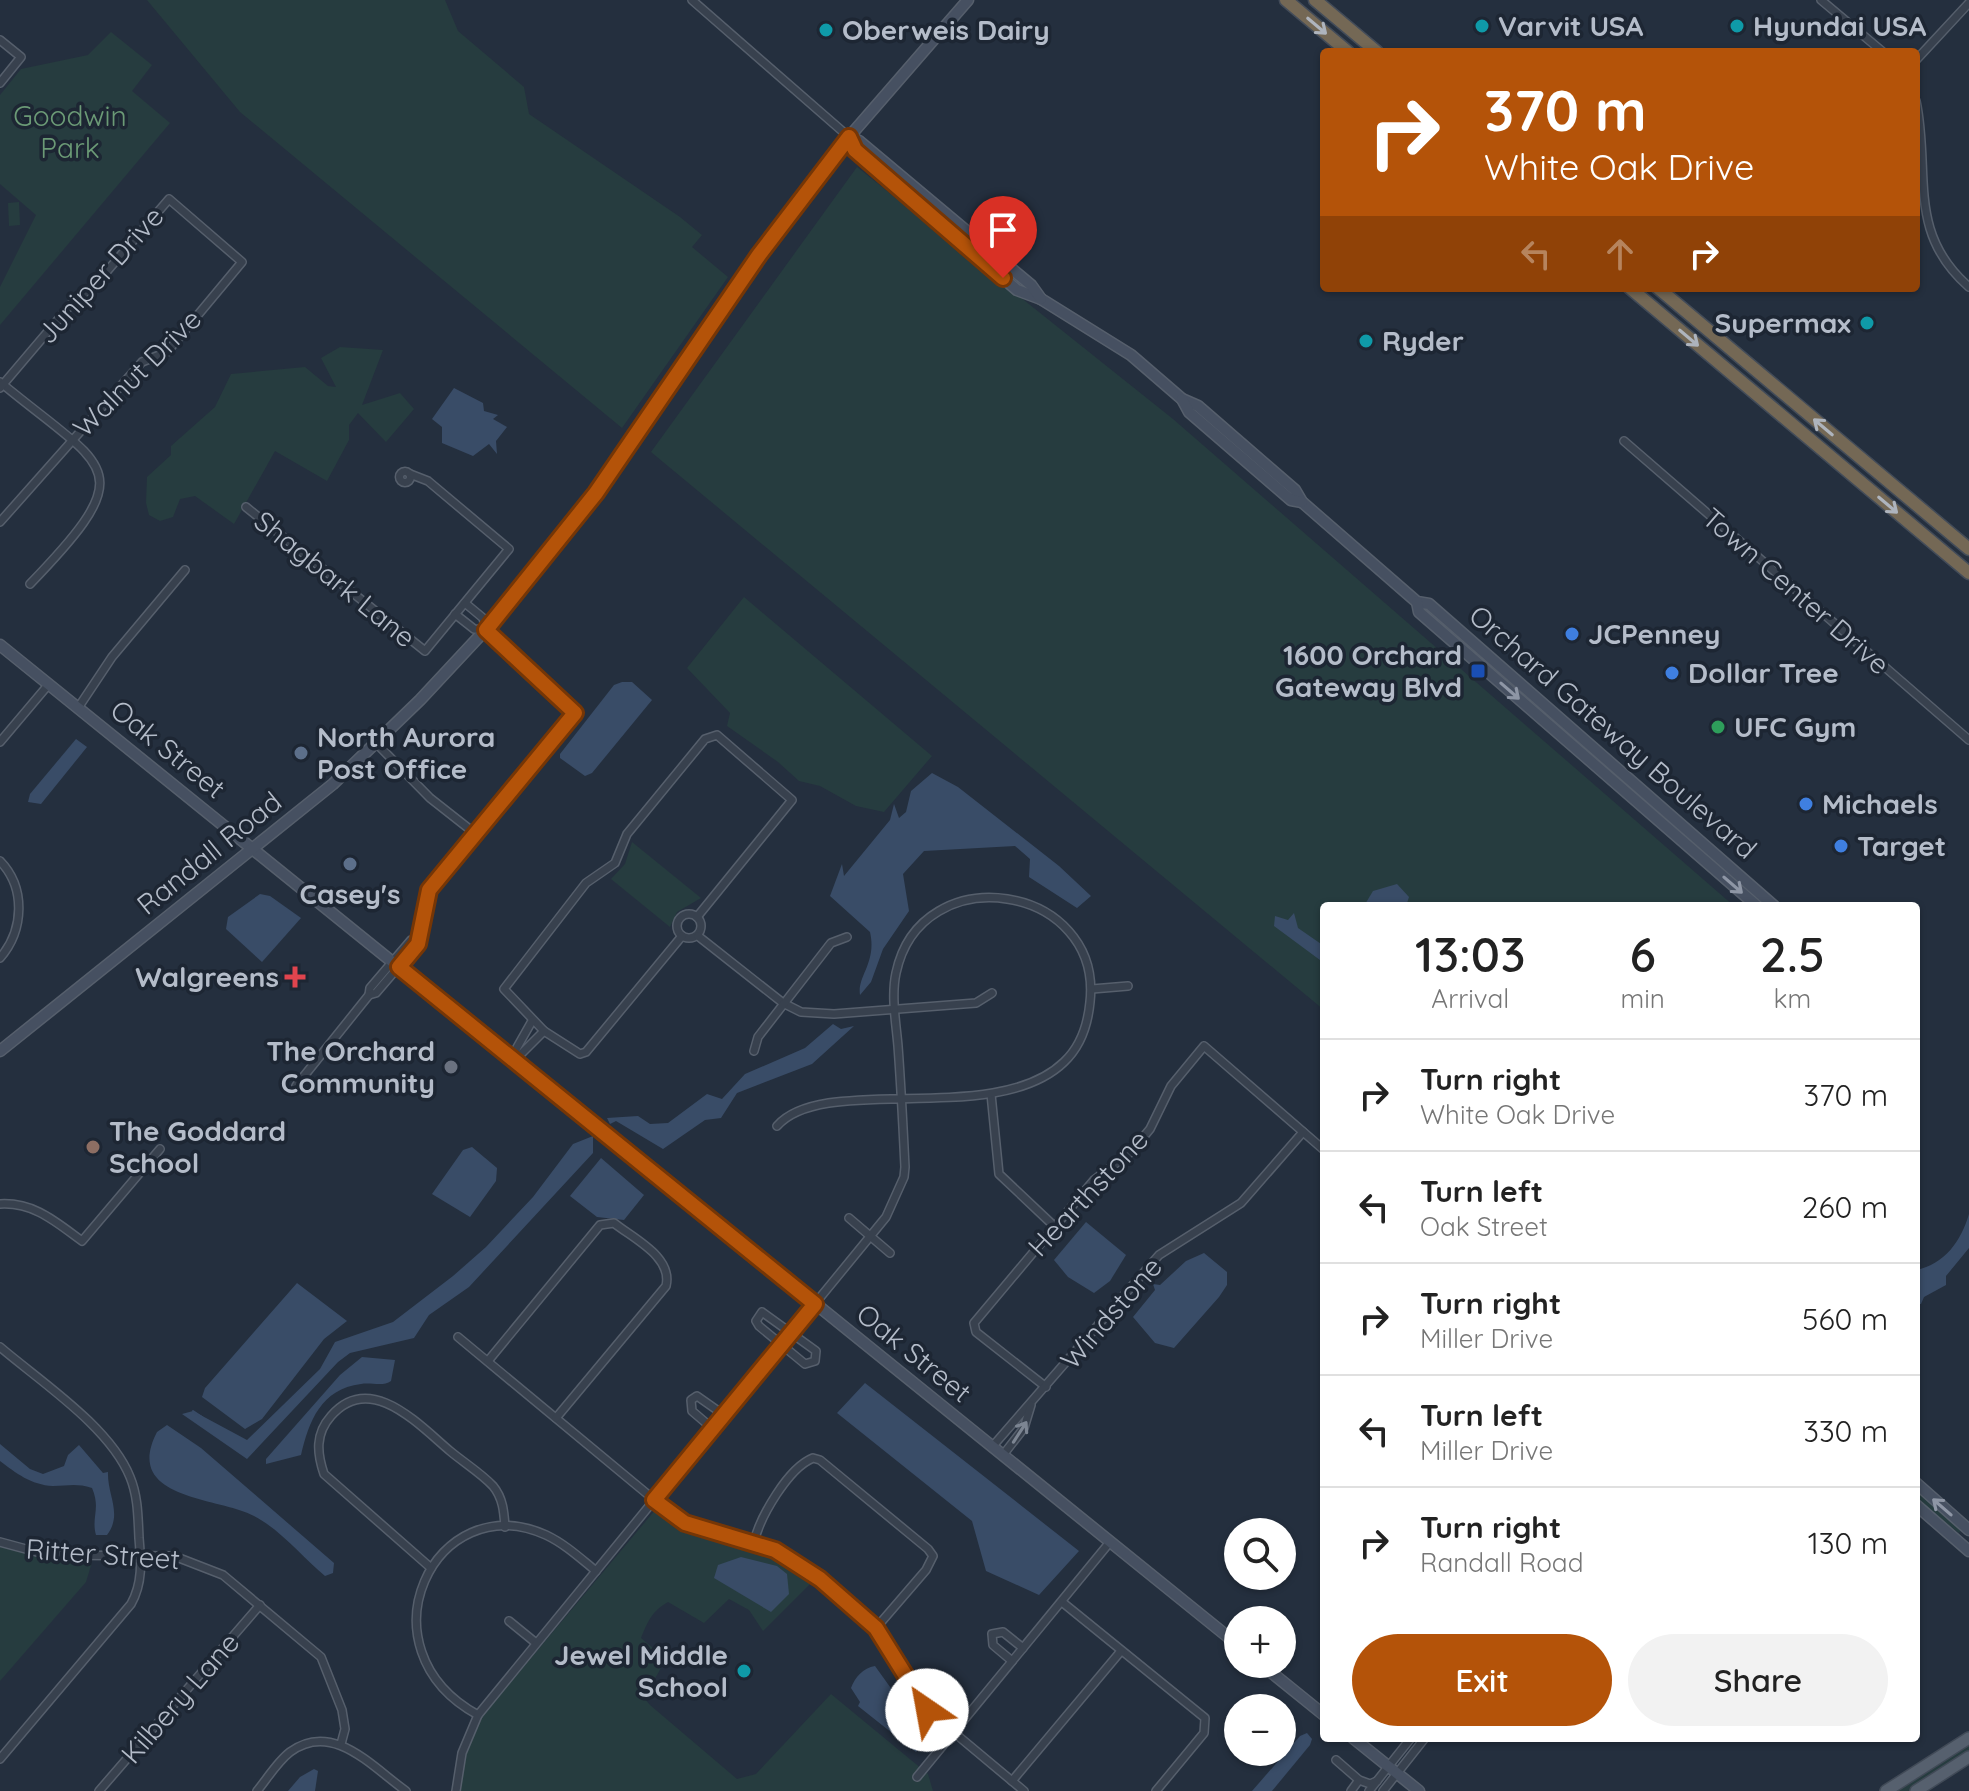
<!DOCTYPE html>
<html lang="en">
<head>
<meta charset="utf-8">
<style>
	body { margin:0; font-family:Quicksand,sans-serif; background:#f2f2f2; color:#222; height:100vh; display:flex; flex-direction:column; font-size:30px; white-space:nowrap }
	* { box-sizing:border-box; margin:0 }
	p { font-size:26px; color:#767676 }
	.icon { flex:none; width:44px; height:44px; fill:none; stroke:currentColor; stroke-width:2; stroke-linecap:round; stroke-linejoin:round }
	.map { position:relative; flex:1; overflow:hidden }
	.drawer { position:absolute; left:1320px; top:902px; width:600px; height:840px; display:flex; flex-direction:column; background:#fff; border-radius:8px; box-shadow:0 2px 6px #0004 }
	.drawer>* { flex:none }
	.banner { position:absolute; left:1320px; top:48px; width:600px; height:244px; border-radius:8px; box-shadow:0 2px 6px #0004; background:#b45309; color:#fff; overflow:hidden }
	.tools { position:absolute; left:1224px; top:1518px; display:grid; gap:16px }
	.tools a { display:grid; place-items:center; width:72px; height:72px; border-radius:50%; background:#fff; box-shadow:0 2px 6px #0004; font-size:40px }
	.pin { position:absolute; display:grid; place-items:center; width:68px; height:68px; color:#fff; margin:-82px -34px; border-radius:50% 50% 50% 0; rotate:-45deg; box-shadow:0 0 8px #0007 }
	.pin .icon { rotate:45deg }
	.me { position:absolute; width:88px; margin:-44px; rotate:327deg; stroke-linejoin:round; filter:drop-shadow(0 0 6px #0008) }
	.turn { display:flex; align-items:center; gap:28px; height:168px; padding:0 32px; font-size:36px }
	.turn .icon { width:104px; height:104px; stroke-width:2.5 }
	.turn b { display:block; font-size:56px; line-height:68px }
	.lanes { display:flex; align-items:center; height:76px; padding:0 32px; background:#0003; justify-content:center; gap:40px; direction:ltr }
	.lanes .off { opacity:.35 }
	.eta { display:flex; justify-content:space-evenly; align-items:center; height:136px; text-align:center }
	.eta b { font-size:48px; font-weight:600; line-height:56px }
	.button { display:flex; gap:16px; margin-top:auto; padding:16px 32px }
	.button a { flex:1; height:92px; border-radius:48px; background:#b45309; color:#fff; font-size:32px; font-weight:600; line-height:92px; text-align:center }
	.button a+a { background:#f2f2f2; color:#222 }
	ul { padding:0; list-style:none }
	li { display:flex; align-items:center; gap:24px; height:112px; padding:0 32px; border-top:2px solid #e0e0e0 }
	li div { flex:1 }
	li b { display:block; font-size:30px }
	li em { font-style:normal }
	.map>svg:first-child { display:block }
	.green { fill:#263c3f }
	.water { fill:#394c67 }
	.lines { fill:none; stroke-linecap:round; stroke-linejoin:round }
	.stream { stroke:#394c67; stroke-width:2 }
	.street-casing { stroke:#565f6c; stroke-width:10 }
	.secondary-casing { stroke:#565f6c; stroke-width:13 }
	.primary-casing { stroke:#414a57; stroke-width:14 }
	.highway-casing { stroke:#434c59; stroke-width:15 }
	.street { stroke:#38414e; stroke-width:7 }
	.secondary { stroke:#465061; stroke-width:10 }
	.primary { stroke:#56606e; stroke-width:11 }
	.highway { stroke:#746855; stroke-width:12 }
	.oneway { stroke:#aeb4bd }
	.oneway2 { stroke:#8e96a5 }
	.oneway3 { stroke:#7c8592 }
	.route-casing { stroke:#753606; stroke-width:20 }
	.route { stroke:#b45309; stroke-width:14 }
	.culture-dot { fill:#0f9aa8; stroke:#1d2633; stroke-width:3 }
	.shop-dot { fill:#3f7fe0; stroke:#1d2633; stroke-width:3 }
	.transit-dot { fill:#1a4fb4; stroke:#1d2633; stroke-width:3 }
	.leisure-dot { fill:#2e9e5b; stroke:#1d2633; stroke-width:3 }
	.service-dot { fill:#5c6f8a; stroke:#1d2633; stroke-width:3 }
	.health-dot { fill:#e0444e; stroke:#1d2633; stroke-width:3 }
	.worship-dot { fill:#6b7280; stroke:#1d2633; stroke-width:3 }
	.education-dot { fill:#8d6e63; stroke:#1d2633; stroke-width:3 }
	.labels { text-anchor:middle; stroke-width:7; stroke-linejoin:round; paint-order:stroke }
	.poi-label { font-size:28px; font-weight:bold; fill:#b4bcc9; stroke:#1d2633; text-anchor:start }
	.park-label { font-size:28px; fill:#6b9a76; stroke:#1d2633 }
	.street-label { font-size:28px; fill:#b4bcc9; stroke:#1d2633 }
</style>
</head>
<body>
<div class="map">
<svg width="1969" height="1791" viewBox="0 0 1969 1791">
	<rect width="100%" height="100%" fill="#242f3e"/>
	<g class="green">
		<polygon points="147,0 445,0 458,31 524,87 529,114 680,217 702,235 692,247 728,277 622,428 240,112"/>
		<polygon points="111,32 152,65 132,91 170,123 0,325 0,287 36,215 0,184 0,95 21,69 88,55"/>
		<polygon points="857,167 1173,419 1734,906 1324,906 1324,1010 651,452"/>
		<polygon points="19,202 20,225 9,226 8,203"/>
		<polygon points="340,347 383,350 362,405 400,393 414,409 386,442 358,413 349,425 349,440 327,481 275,451 234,524 195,496 180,499 173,517 160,521 149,515 146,503 147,477 171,455 171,446 215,407 231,374 305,367 328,386 336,387 321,358"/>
		<polygon points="744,597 932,756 884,812 856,806 820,786 799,781 778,762 727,726 730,713 687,668"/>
		<polygon points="1483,656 1582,742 1596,760 1480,660"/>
		<polygon points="632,842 701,898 677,912 670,927 611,879 625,864"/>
		<polygon points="1916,1489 1962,1529 1959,1533 1916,1499"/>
		<path d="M 656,1509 C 668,1517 680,1527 693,1533 C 722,1545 800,1548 812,1582 L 763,1631 L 749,1610 L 729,1599 L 704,1623 L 668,1602 C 652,1611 648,1621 641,1638 L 666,1659 L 644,1698 L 650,1705 L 737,1779 L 756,1774 L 831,1694 L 928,1774 L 933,1791 L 458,1791 L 467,1744 L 475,1725 Z"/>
		<polygon points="0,1544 38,1557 92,1562 86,1582 0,1681"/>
		<polygon points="1969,1743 1969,1752 1909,1791 1894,1791"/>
	</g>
	<g class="water">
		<polygon points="454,388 483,403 484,411 498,415 493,419 507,427 496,441 497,454 489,444 473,456 442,443 442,427 432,419"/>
		<polygon points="622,682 632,682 652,700 592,773 585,776 560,758 560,754 614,685"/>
		<polygon points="76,739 87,747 41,804 28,802 30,794"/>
		<path d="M 932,773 L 958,787 L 1059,866 L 1091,896 L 1077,908 L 1029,877 L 1030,859 L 1015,846 L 924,851 L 903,874 L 909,911 L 883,949 L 871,982 L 860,995 C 857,976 877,963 870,932 L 830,896 L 842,864 L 844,876 L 890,820 L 894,804 L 899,818 L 906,812 L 911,791 Z"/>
		<polygon points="1397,884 1409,897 1406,906 1364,906 1373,891"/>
		<polygon points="260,894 270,896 301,918 262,962 226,929 228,917"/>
		<polygon points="1294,913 1298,928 1324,946 1324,963 1274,926 1275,916 1288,920"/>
		<polygon points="833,1024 841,1029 854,1026 812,1064 737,1093 721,1118 705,1120 663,1149 616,1121 610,1124 607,1118 638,1116 650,1124 668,1123 707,1094 722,1099 745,1074 805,1048"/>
		<polygon points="593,1136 593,1153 469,1287 429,1315 414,1338 350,1353 338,1362 247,1459 182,1414 193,1411 247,1440 320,1369 335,1342 393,1322 453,1276 486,1247 533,1197 573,1144"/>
		<polygon points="472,1147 497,1168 496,1181 470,1217 432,1194 463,1150"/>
		<polygon points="601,1158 644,1195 624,1220 597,1217 570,1196"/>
		<path d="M 1969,1214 L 1969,1248 L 1946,1276 L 1946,1285 L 1924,1297 L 1921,1304 L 1916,1304 L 1916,1270 C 1945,1264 1961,1241 1969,1214 Z"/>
		<polygon points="1086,1222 1126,1255 1110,1281 1094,1293 1068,1277 1054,1260"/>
		<polygon points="1204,1253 1227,1272 1227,1285 1219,1297 1174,1348 1155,1343 1133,1317 1155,1290 1153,1284 1160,1285 1186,1261"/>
		<polygon points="297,1283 347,1321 324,1339 262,1419 245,1429 202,1397 205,1388"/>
		<path d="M 362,1357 L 395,1360 L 391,1381 C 383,1387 371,1382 361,1384 C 321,1389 309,1421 301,1455 L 266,1464 L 266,1459 L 340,1375 Z"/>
		<polygon points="865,1383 1079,1551 1039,1595 986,1571 972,1521 837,1413"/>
		<path d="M 167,1425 L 201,1448 L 334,1563 L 333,1573 L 325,1576 C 302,1557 281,1530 254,1516 C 218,1497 122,1500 157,1432 Z"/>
		<path d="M 0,1444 L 30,1469 L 43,1474 L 64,1466 L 68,1455 L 79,1445 L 103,1473 L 108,1472 C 107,1495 123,1514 107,1535 L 96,1535 C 91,1517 101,1509 92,1488 C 76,1483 68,1486 53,1486 C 31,1485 16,1473 0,1461 Z"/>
		<polygon points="741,1557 777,1566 787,1574 789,1594 771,1612 714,1578 718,1565"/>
		<path d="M 875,1666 L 923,1733 L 924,1739 L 916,1752 L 858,1706 L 860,1702 L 851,1688 C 855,1677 863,1668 875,1666 Z"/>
		<polygon points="1307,1733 1312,1739 1310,1745 1272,1791 1252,1791 1300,1736"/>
		<polygon points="314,1769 318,1771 315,1791 288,1791 300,1777"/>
	</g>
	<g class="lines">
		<g class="stream">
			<polyline points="193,1411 202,1417"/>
			<polyline points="279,1411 300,1391"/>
		</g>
		<g class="street-casing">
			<g id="street">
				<polyline points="692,0 849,137"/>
				<polyline points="1821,0 1883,52"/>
				<polyline points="0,40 21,57 0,83"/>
				<polyline points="1916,60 1969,3"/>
				<path d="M 1916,101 C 1931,173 1906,232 1969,287"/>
				<path d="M 0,382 C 107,471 144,466 30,584"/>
				<polyline points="0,388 73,302 96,284 169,199 242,262 167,352 142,362 0,522"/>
				<polyline points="1624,441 1969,740"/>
				<circle cx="405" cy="477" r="5.5"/>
				<polyline points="246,507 425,651 509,549 428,481 410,474"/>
				<polyline points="465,603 483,618 486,630"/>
				<polyline points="455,614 474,629 486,630"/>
				<polyline points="78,708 112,657 185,570"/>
				<polyline points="0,742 49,684"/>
				<polyline points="376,743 430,798 477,835"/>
				<path d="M 0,861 C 26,888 24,930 0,958"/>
				<circle cx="689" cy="926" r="12"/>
				<polyline points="682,936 586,1052 580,1054 544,1031 504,989 586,883 615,863 627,834 705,739 717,735 792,800 697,917"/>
				<polyline points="698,936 783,1003 801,1012 834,1014 976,1003 992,993"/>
				<polyline points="1092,989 1128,986"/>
				<polyline points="369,995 370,988 411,940 418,938"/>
				<polyline points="754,1051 758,1037 831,943 847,937"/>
				<polyline points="512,1057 522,1053 544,1031"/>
				<polyline points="511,1058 532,1021"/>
				<polyline points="296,1086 369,995 376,993 418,944 429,890 575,713 486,630"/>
				<polyline points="991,1094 999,1174 1054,1226"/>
				<path d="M 0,1204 C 34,1202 56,1222 82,1241 L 160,1149"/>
				<polyline points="849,1218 890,1253"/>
				<polygon points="762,1312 816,1351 815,1361 805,1364 759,1326 756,1321"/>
				<polyline points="458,1337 675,1517 707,1532 775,1550 820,1579 876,1628 927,1710 1024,1791"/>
				<path d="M 0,1347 C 41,1382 110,1427 130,1477 C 138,1496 138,1517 139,1538 C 141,1561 143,1583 131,1604 L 0,1759"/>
				<path d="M 488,1361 L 600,1225 L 614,1223 C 634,1239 673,1257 666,1286 L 556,1418"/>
				<polyline points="1046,1387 976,1332 974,1323 1094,1180 1131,1152 1150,1129 1171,1086 1204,1046 1324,1150"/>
				<polyline points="713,1429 692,1411 691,1400 697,1396 724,1415"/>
				<polyline points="992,1447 1159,1255 1241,1203 1303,1132"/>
				<polyline points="1003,1455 1024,1428 1031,1405"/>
				<polyline points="0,1542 48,1555 174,1556 223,1575 321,1657 342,1710 345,1729 341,1744"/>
				<path d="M 754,1542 C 760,1517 788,1468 813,1458 L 820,1460 L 928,1549 L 933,1556 L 926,1570 L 876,1628"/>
				<path d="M 431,1568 L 324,1474 C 317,1453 315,1434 331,1416 C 370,1371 418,1424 450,1451 C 463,1462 481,1473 493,1486 C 503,1498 504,1512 505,1527"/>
				<polyline points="1062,1602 1205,1718 1204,1733 1156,1791"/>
				<polyline points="509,1621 536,1643"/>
				<polyline points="1012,1661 993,1645 992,1634 1003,1632 1023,1648"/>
				<path d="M 478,1715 C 356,1648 435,1485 546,1535 C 565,1544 580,1558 596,1571"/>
				<polyline points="1336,1760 1359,1780 1370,1784 1377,1781"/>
				<polyline points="917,1777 1110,1542"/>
				<polyline points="1012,1781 1121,1651"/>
				<polyline points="99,1791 260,1605"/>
				<path d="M 257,1791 C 267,1779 277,1762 290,1752 C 333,1720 373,1768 406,1791"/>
				<path d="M 456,1791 L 462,1753 L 478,1715 L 886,1217 L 904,1177 L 905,1167 C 903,1126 901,1086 898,1046 C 896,1023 891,996 896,973 C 921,855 1103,884 1090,1002 C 1088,1023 1081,1046 1064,1062 C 996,1128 824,1072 777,1126"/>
				<polyline points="1351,1791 1359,1780"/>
				<polyline points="1369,1791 1411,1738"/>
				<polyline points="1383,1791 1425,1738"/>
			</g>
		</g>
		<g class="secondary-casing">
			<g id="secondary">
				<polyline points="849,137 855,150 1017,290 1041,299 1131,355 1182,399 1198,406 1295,490 1302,502 1417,602 1429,604 1774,906"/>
				<polyline points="849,137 859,141 1031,285 1041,299"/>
				<polyline points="1182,399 1189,412 1291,500 1302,502"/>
				<polyline points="1417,602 1419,612 1757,906"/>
				<polyline points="0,645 1238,1645"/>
				<polyline points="0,1051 333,784 420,700 503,611 596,493 759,255 849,137 968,0"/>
				<polyline points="1916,1483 1969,1530"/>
				<polyline points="1916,1505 1969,1551"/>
				<polyline points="1261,1664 1324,1715"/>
				<polyline points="1353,1738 1419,1791"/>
			</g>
		</g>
		<g class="primary-casing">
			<g id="primary">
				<polyline points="1886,1791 1969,1738"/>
				<polyline points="1916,1791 1969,1757"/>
			</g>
		</g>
		<g class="highway-casing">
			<g id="highway">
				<polyline points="1286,0 1348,52"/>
				<polyline points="1315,0 1377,52"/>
				<polyline points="1630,288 1969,573"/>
				<polyline points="1658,288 1969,549"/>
			</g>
		</g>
		<use href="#street" class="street"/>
		<use href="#secondary" class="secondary"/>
		<use href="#primary" class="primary"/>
		<use href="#highway" class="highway"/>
	</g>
	<defs><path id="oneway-shaft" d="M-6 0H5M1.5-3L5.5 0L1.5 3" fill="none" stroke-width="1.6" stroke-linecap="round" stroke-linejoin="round" transform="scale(2)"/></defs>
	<g class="oneway">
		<use href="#oneway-shaft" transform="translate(1317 26) rotate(40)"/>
		<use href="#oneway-shaft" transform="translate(1689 338) rotate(40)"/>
		<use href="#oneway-shaft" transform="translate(1823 427) rotate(-140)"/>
		<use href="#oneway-shaft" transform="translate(1888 505) rotate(40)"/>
	</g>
	<g class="oneway2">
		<use href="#oneway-shaft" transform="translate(1510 691) rotate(41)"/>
		<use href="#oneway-shaft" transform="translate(1733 885) rotate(41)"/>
		<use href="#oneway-shaft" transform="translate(1942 1507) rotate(-139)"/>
	</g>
	<use class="oneway3" href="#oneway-shaft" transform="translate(1020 1432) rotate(-57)"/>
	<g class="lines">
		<g class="route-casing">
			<polyline id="route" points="927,1710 876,1628 820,1579 775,1550 685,1523 654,1500 815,1304 399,967 418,944 429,890 575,713 486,630 596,493 759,255 849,137 855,150 1003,278"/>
		</g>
		<use href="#route" class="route"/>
	</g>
	<g class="culture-dot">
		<circle cx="1482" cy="26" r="8"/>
		<circle cx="1737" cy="26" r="8"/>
		<circle cx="826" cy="30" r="8"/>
		<circle cx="1867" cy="323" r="8"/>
		<circle cx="1366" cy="341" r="8"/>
		<circle cx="744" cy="1671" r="8"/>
	</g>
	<g class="shop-dot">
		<circle cx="1572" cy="634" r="8"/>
		<circle cx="1672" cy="673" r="8"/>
		<circle cx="1806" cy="804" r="8"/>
		<circle cx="1841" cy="846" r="8"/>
	</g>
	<rect class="transit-dot" x="1470" y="663" width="16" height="16" rx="4"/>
	<circle class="leisure-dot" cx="1718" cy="727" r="8"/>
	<g class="service-dot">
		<circle cx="301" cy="753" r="8"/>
		<circle cx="350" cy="864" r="8"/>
	</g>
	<path class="health-dot" d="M291 965h8v8h8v8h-8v8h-8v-8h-8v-8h8z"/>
	<circle class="worship-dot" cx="451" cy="1067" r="8"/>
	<circle class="education-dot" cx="93" cy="1147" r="8"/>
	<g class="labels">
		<g class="poi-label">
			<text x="1498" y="36">Varvit USA</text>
			<text x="1753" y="36">Hyundai USA</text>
			<text x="842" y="40">Oberweis Dairy</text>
			<text x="1851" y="333" text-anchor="end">Supermax</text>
			<text x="1382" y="351">Ryder</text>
			<text x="1588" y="644">JCPenney</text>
			<text x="1462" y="665" text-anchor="end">1600 Orchard<tspan x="1462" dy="32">Gateway Blvd</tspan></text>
			<text x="1688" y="683">Dollar Tree</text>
			<text x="1734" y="737">UFC Gym</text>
			<text x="317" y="747">North Aurora<tspan x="317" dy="32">Post Office</tspan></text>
			<text x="1822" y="814">Michaels</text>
			<text x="1857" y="856">Target</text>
			<text x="350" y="904" text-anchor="middle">Casey's</text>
			<text x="279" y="987" text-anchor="end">Walgreens</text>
			<text x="435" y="1061" text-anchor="end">The Orchard<tspan x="435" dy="32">Community</tspan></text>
			<text x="109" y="1141">The Goddard<tspan x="109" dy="32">School</tspan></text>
			<text x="728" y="1665" text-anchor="end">Jewel Middle<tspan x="728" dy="32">School</tspan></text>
		</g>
		<g class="park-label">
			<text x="70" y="126">Goodwin<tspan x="70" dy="32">Park</tspan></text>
		</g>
		<g class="street-label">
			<text transform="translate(100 275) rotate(-48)" y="10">Juniper Drive</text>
			<text transform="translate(137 373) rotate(-45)" y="10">Walnut Drive</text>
			<text transform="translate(335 579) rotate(39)" y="10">Shagbark Lane</text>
			<text transform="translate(1796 591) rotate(41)" y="10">Town Center Drive</text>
			<text transform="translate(1613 732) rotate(41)" y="10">Orchard Gateway Boulevard</text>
			<text transform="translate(168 749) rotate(39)" y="10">Oak Street</text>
			<text transform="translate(209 853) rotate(-39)" y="10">Randall Road</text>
			<text transform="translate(1088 1193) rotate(-47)" y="10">Hearthstone</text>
			<text transform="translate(1111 1313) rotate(-49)" y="10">Windstone</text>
			<text transform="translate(914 1353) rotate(39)" y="10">Oak Street</text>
			<text transform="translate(103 1554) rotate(4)" y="10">Ritter Street</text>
			<text transform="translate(180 1698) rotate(-49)" y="10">Kilbery Lane</text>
		</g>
	</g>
</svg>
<div class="tools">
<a><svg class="icon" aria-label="search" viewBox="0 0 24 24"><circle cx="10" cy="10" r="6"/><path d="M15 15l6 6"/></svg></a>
<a>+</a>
<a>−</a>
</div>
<div class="pin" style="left:1003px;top:278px;background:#d93025"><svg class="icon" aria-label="arrive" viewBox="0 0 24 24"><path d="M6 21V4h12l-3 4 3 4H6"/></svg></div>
<svg class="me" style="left:927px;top:1710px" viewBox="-20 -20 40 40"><circle r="19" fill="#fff"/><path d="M0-13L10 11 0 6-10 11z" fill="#b45309"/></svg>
<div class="banner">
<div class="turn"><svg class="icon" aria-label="right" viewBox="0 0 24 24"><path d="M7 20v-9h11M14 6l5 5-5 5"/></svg><div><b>370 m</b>White Oak Drive</div></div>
<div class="lanes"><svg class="icon off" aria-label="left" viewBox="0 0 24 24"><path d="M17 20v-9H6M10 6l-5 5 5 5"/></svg><svg class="icon off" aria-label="ahead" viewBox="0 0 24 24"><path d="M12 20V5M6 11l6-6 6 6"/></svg><svg class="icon" aria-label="right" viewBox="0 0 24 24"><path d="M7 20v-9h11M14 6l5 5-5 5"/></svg></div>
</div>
<section class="drawer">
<div class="eta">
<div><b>13:03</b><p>Arrival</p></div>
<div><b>6</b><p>min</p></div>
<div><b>2.5</b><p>km</p></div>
</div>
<ul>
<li><svg class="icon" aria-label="right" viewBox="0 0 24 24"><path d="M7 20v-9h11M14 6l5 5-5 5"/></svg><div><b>Turn right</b><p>White Oak Drive</p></div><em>370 m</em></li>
<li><svg class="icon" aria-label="left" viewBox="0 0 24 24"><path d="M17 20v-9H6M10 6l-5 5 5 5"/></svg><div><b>Turn left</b><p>Oak Street</p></div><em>260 m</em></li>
<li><svg class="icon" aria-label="right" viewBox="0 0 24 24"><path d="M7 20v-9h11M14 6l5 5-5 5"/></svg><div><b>Turn right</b><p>Miller Drive</p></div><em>560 m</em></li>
<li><svg class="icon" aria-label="left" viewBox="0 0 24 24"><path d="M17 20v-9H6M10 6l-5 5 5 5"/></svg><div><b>Turn left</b><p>Miller Drive</p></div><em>330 m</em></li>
<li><svg class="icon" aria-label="right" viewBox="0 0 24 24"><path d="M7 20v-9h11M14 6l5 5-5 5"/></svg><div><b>Turn right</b><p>Randall Road</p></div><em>130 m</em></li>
</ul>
<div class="button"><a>Exit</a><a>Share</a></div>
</section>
</div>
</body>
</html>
